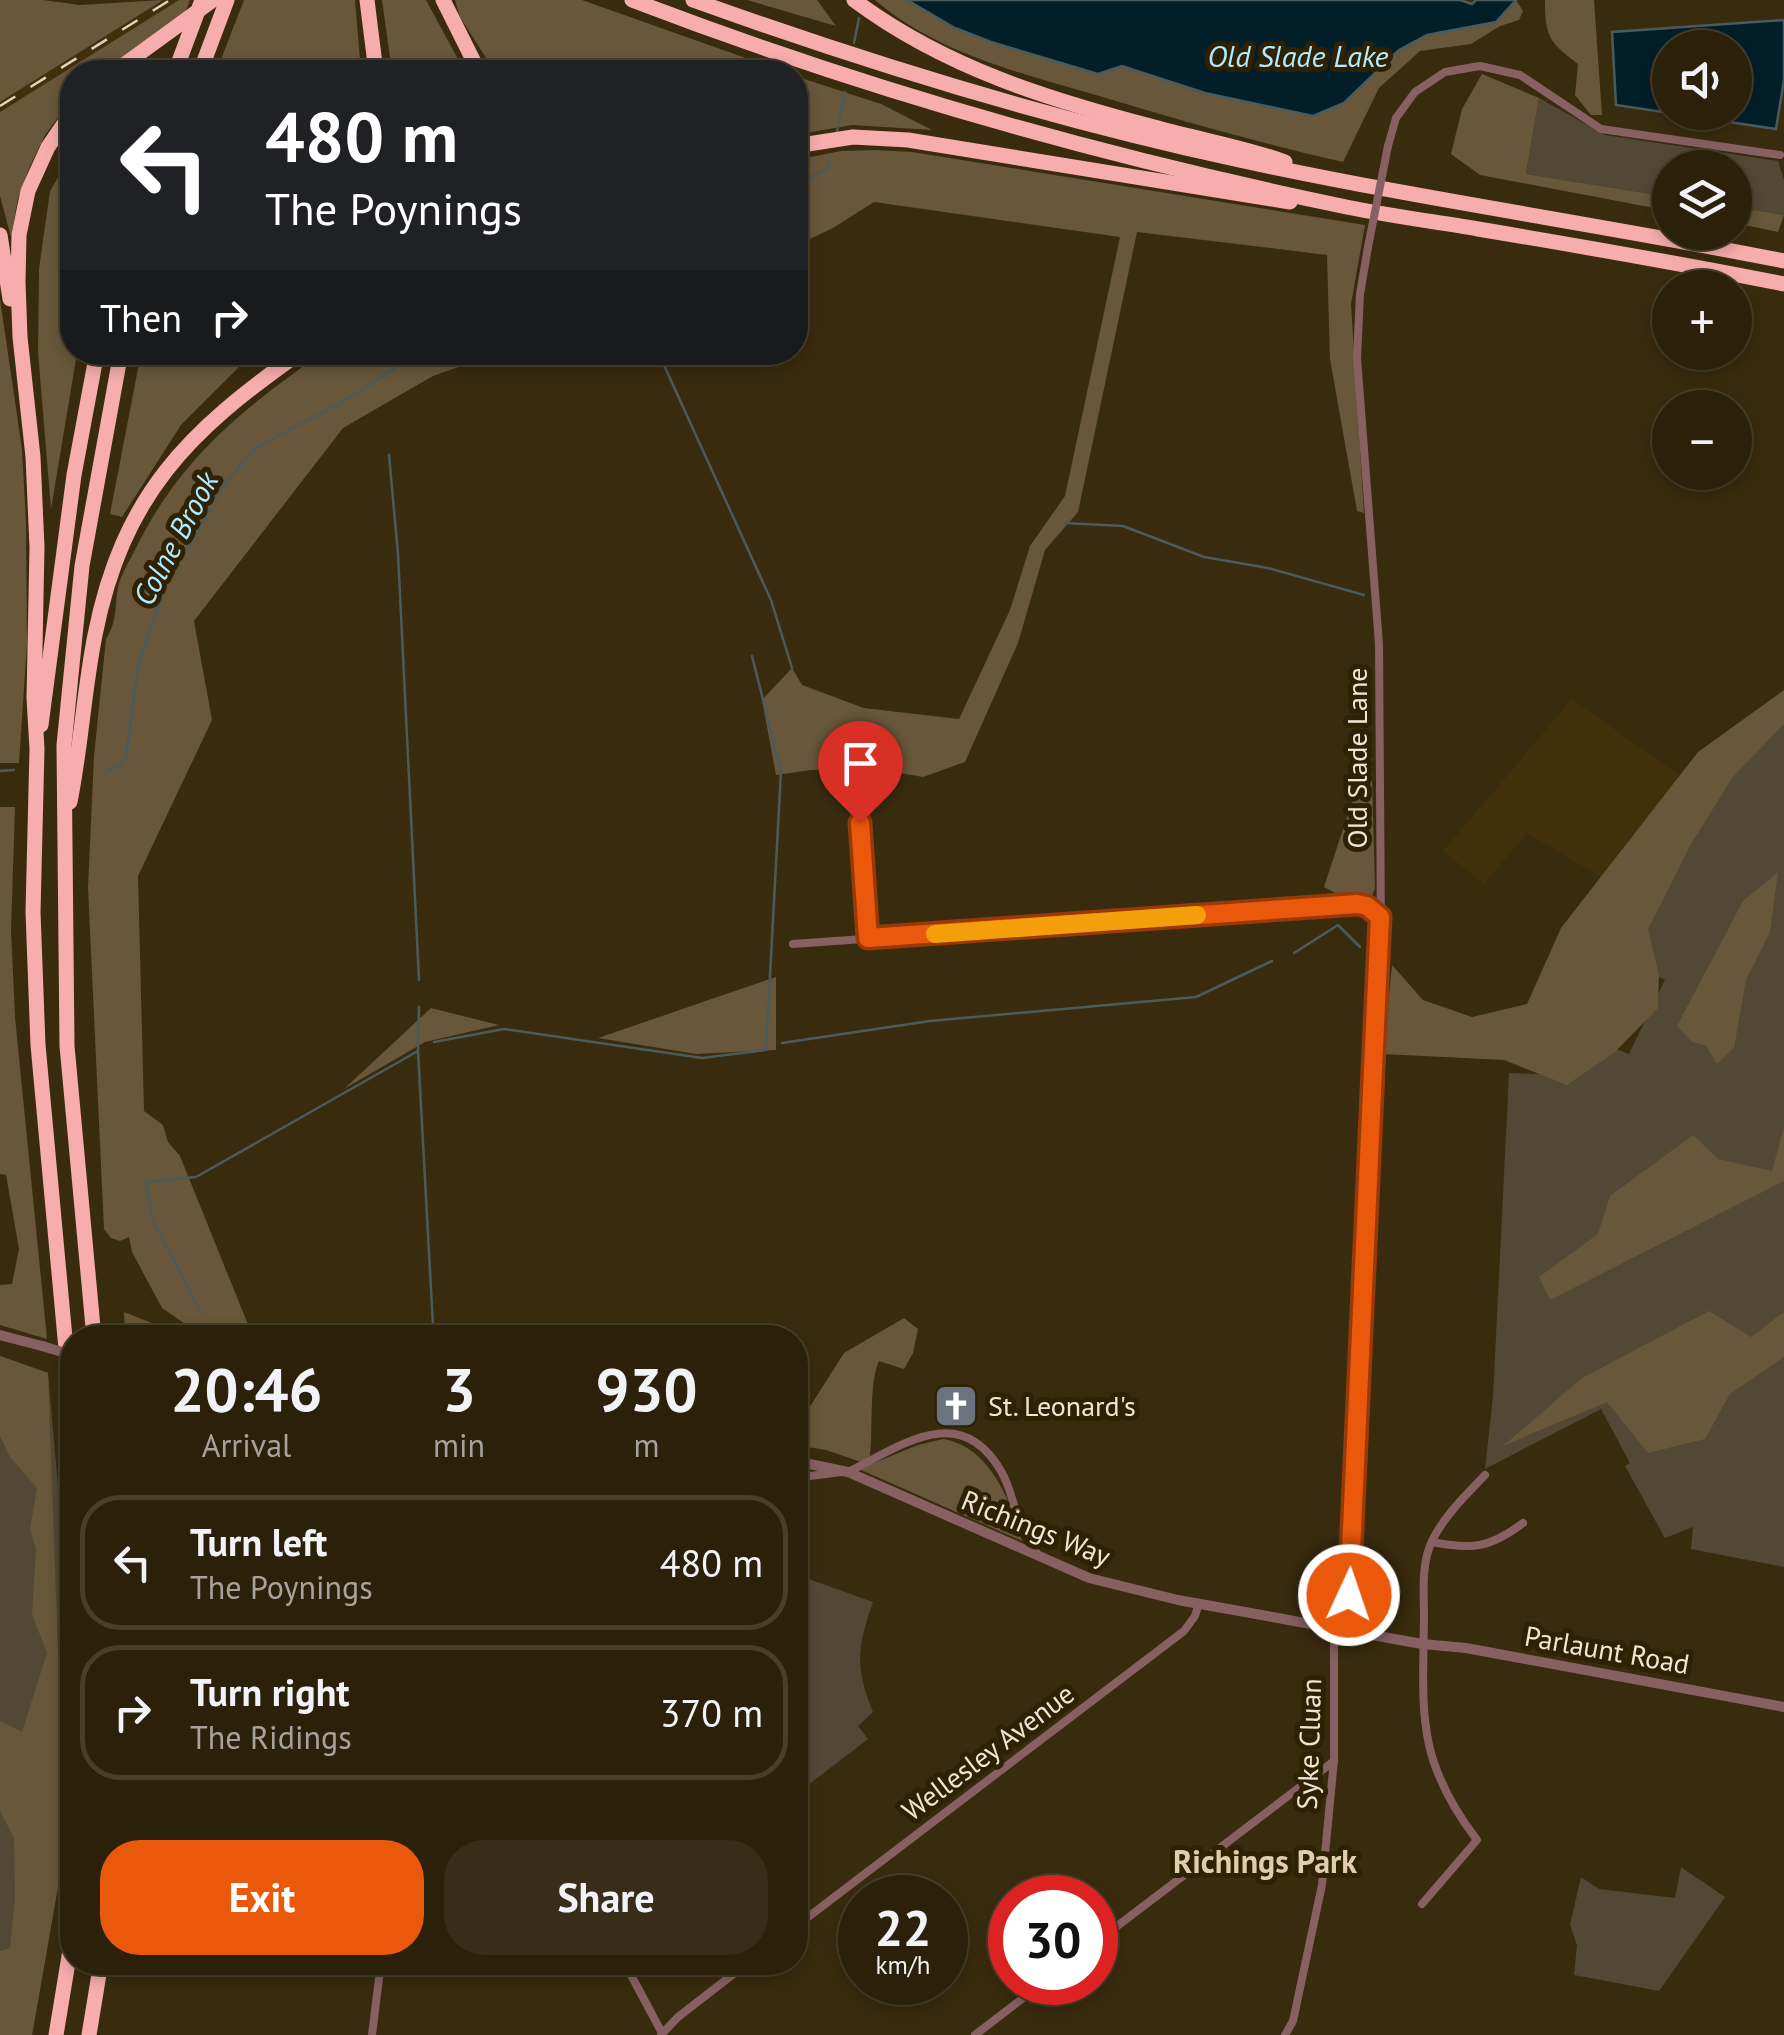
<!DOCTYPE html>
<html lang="en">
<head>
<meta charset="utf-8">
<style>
	body { margin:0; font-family:"PT Sans",sans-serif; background:#372d18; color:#f1f3f6; height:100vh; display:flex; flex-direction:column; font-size:38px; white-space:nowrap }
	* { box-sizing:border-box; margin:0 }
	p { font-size:32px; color:#a6a39c }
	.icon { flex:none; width:55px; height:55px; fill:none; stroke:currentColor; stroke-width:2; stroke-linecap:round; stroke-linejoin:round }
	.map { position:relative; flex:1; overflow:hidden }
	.drawer { position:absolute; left:60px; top:1325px; width:748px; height:650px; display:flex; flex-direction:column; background:#2b200a; border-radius:40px; box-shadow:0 5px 15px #0003,0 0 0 2px #473e2b }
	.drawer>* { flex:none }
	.top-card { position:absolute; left:60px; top:60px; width:748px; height:305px; border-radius:40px; box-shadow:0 5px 15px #0003,0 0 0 2px #473e2b; background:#202124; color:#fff; overflow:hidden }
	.fabs { position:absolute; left:1652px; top:30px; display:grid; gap:20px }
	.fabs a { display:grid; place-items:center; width:100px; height:100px; border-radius:50%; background:#2b200a; box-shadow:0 5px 15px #0003,0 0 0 2px #473e2b; font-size:50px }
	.speed { position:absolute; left:838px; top:1875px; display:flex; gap:20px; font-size:50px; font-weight:700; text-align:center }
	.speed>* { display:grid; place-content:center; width:130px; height:130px; border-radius:50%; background:#2b200a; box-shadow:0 5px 15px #0003,0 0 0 2px #473e2b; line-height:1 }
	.speed small { font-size:25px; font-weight:400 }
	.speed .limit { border:15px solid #d22; background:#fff; color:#111 }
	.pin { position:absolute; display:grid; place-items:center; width:85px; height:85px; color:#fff; margin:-102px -42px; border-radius:50% 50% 50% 0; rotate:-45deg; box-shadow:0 0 10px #0007 }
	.pin .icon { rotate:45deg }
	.me { position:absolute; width:110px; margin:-55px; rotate:3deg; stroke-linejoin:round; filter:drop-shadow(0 0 8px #0008) }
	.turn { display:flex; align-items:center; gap:35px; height:210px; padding:0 40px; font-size:45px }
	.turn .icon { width:130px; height:130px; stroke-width:2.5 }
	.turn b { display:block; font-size:70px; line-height:85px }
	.then { display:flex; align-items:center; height:95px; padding:0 40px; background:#0003; gap:20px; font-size:38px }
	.eta { display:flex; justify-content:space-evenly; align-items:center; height:170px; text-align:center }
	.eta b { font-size:60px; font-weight:600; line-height:70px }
	.button { display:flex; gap:20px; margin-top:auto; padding:20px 40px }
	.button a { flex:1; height:115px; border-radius:40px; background:#ea580c; color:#fff; font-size:40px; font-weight:600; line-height:115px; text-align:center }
	.button a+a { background:#372d18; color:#f1f3f6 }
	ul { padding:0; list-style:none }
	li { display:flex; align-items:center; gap:30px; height:135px; margin:0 20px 15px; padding:0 20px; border:5px solid #473e2b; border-radius:40px }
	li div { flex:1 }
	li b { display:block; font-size:38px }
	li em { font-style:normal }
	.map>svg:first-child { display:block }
	.built { fill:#42300b }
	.green { fill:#534836 }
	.forest { fill:#68573a }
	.water { fill:#021f29; stroke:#495b5d; stroke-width:2.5; fill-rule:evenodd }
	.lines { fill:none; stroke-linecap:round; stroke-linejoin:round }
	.stream { stroke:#495b5d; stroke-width:2.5 }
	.minor { stroke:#876162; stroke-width:8 }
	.tertiary { stroke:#876162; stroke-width:10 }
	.motorway { stroke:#f7adae; stroke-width:15 }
	.rail { stroke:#ded3c2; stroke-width:2.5; stroke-dasharray:18 18; stroke-linecap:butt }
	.minor-bridge { stroke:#876162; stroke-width:8 }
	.tertiary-bridge { stroke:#876162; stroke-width:10 }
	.motorway-bridge { stroke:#f7adae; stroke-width:15 }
	.route-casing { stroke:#983908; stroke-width:25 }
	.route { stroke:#ea580c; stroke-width:18 }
	.slow { stroke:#f59e0b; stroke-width:18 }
	.labels { text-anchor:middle; stroke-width:10; stroke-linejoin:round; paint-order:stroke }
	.street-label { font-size:28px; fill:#f0e6d6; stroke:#2f2104 }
	.poi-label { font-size:28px; fill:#f0e6d6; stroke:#2f2104; text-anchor:start }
	.water-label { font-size:30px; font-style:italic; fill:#b2eaff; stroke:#2f2104 }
	.quarter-label { font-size:32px; font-weight:bold; fill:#e0cdad; stroke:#2f2104 }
</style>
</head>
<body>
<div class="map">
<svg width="1784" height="2035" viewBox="0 0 1784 2035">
	<rect width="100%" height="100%" fill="#392b0e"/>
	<g class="built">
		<polygon points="163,0 179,0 0,112 0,102"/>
		<polygon points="1572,699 1680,776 1601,877 1527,833 1484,884 1443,851"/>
	</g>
	<g class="green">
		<polygon points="1539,98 1605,135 1778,161 1784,180 1784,215 1735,207 1735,168 1670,168 1670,197 1526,174"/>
		<polygon points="1784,690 1784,1567 1691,1549 1693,1527 1665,1538 1625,1466 1630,1463 1601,1409 1485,1469 1493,1397 1509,1073 1561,1075 1583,1036 1629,1054 1665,980 1622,958"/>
		<polygon points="0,1356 48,1373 67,1587 65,1847 32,2035 0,2035"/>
		<path d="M 795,1574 L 873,1602 C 857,1647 855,1668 873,1712 L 858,1726 L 868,1739 L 795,1795 Z"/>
		<polygon points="1681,1867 1725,1897 1659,1991 1574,1975 1577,1945 1570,1925 1581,1877 1599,1889 1675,1898"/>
	</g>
	<g class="forest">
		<polygon points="0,0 43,0 80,5 163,0 0,102"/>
		<polygon points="179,0 190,0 186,11 101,72 72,72 72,99 45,135 30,166 18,198 11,237 0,196 0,112"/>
		<polygon points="244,0 355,0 361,72 216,72"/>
		<polygon points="382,0 426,0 465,72 392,72"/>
		<polygon points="455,0 582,0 785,72 495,72 460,17"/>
		<polygon points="747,0 817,0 836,26"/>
		<path d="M 875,0 L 907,0 L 955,28 L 991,42 L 1098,74 L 1122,66 L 1313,116 L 1344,103 L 1399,50 L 1427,35 L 1496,22 L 1516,0 L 1523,11 L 1519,20 L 1500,26 L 1471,44 L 1420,51 L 1379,88 L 1343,162 C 1260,143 1179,120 1099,96 C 1021,73 938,54 875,0 Z"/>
		<path d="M 1545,0 L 1594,0 L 1602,115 L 1591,115 L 1575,95 L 1578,64 C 1549,42 1545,37 1545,0 Z"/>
		<polygon points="1482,74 1539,98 1526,174 1670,197 1670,211 1480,175 1451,154 1462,109"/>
		<polygon points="795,76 881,104 932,130 852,125 795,135"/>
		<polygon points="875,150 912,152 1365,225 1351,304 1364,513 1357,511 1330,359 1327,255 1137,232 1078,512 1045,550 1018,643 965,762 923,777 877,769 811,770 776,775 762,700 792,668 802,685 864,708 959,719 1010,610 1030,546 1065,496 1120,237 874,202 833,228 795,246 795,160 841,151"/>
		<polygon points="72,154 72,352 77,353 51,509 38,352 39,269 50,191"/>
		<polygon points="1735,207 1784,215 1778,232 1735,223"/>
		<polygon points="0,299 22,449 26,522 27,644 19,763 0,763"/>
		<polygon points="141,353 253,353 181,425 122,517 110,514"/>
		<path d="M 322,353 L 498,353 L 433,376 L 343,428 L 194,621 L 212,720 L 138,876 L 144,1111 L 163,1125 L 168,1142 L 180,1156 L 253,1337 L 192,1337 L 194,1330 L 162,1308 L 132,1252 L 129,1237 L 120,1241 L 111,1238 L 104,1229 L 88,888 L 94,756 L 106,639 C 117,623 115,605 118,587 C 121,575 128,563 134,552 C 179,459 240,411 322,353 Z"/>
		<polygon points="1784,690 1784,724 1732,778 1690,846 1648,929 1659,975 1658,1008 1615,1052 1567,1085 1504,1060 1383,1054 1392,965 1423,1000 1472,1017 1527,1004 1561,928 1698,752"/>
		<polygon points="1371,744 1375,888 1372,896 1342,897 1324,887"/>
		<polygon points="0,807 15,807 11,930 15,1017 47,1339 0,1325 0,1285 12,1284 19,1249 6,1175 0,1174"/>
		<polygon points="1778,872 1770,932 1746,980 1734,1048 1717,1064 1706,1046 1692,1042 1677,1026 1743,901"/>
		<polygon points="776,977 776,1050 696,1054 598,1038"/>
		<polygon points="431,1008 499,1025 425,1042 344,1089"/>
		<polygon points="1784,1127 1784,1181 1550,1300 1539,1277 1598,1234 1610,1196 1693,1135 1718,1159 1772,1171"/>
		<polygon points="1709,1311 1751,1337 1784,1312 1784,1357 1730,1394 1705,1439 1648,1453 1607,1402 1503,1446 1582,1378"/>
		<polygon points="124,1312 187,1337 125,1337"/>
		<path d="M 904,1318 L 918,1329 L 913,1353 L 904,1369 L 879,1361 C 869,1382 873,1429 870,1456 L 861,1462 L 826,1450 L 795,1445 L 795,1415 L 811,1405 L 844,1353 Z"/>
		<polygon points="0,1356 48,1373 65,1847 32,2035 0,2035 0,1951 10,1948 15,1899 14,1838 0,1811 0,1721 22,1732 47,1653 32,1614 36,1549 30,1529 37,1488 10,1457 0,1436"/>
		<path d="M 943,1439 C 989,1446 1011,1501 1022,1541 L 859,1469 L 918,1445 Z"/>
	</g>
	<g class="water">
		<polygon points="907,0 1460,0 1472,4 1476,0 1516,0 1496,22 1427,35 1399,50 1344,103 1313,116 1205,93 1122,66 1098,74 991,42 955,28"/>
		<path d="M 1784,20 L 1784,80 L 1776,129 L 1616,105 L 1612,32 ZM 1670,48 L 1735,48 L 1735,112 L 1670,112 Z"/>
	</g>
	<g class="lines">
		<g class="stream">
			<polyline points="854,43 859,18"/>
			<polyline points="837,131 845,92"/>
			<polyline points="795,185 827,169 831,156"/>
			<polyline points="658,352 771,600 792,668"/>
			<polyline points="389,455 398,554 419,980"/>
			<polyline points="1064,523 1123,526 1204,557 1268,568 1364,595"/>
			<polyline points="0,771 14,770"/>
			<polyline points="104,773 122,764 126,757 138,666 165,588 225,483 257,447 342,402 421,352"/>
			<polyline points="1294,953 1338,925 1360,947"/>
			<polyline points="419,1007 418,1051 433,1326 438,1338"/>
			<polyline points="434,1042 504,1029 702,1058 766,1050 781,771 752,656"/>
			<polyline points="782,1043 930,1021 1196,997 1272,961"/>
			<polyline points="201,1312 153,1221 146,1182 196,1177 418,1051"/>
		</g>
		<g class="minor">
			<polyline points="1388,146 1396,118 1415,92 1445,72 1480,66 1520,75 1601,129 1780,155"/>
			<polyline points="860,823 868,939"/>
			<polyline points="793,944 1357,904 1367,906 1381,917"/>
			<path d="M 848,1472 C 901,1446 960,1400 1001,1471 C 1010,1486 1013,1505 1020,1522 C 1025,1533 1032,1544 1038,1556"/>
			<polyline points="795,1478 841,1472"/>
			<path d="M 1432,1542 C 1472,1550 1490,1548 1523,1523"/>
			<polyline points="1347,1631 1364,1235 1381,933 1379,644 1357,358 1360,294 1368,247"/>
			<path d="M 1422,1904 L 1477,1840 C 1415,1759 1423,1712 1424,1616 C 1424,1591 1421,1564 1432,1541 C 1444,1516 1466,1495 1485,1475"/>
			<polyline points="795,1927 1184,1631 1195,1616 1199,1603"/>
			<polyline points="1095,1943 1334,1761"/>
			<polyline points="624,1962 662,2033"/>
			<polyline points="372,2035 381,1962"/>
			<polyline points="661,2035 678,2017 749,1962"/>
			<polyline points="975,2035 1044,1982"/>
			<polyline points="1285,2035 1293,2021 1322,1885 1334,1760 1334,1628"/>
		</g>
		<g class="tertiary">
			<polyline points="0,1335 42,1346"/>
			<polyline points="795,1461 848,1472 1089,1578 1178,1600 1422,1644 1466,1648 1784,1707"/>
		</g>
		<g class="motorway">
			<polyline points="367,0 376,72"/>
			<polyline points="443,0 479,72"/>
			<path d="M 632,0 C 861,88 1097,155 1337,205 C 1383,215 1431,221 1478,229 C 1580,246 1683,264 1784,284"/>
			<path d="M 693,0 C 871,64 1053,120 1239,160 C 1419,199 1603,225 1784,261"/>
			<path d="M 854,0 C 945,68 1050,100 1158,128 C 1201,140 1244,147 1285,162"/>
			<polyline points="114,72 213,0"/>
			<polyline points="200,72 227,0"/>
			<polyline points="72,112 48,147 28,191 19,235 18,282 20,337 33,457 37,547 34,698 37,749 33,912 38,1045 72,1414"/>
			<polyline points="795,146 853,137 908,140 1290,202"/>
			<polyline points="0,235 10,299"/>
			<polyline points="41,725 74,475 97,352"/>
			<path d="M 70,802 C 81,747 84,690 95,635 C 123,495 188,431 301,352"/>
			<polyline points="94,1338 67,1046 64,745 82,566 121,352"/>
			<polyline points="56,2035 72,1938"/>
			<polyline points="89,2035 101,1962"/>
		</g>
		<polyline class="rail" points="0,106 170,0"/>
		<polyline class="minor-bridge" points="1368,247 1388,146"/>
		<polyline class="tertiary-bridge" points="42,1346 72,1355"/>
		<polyline class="motorway-bridge" points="175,72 202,0"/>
	</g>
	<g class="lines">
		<g class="route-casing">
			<polyline id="route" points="860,823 868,938 1357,904 1367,906 1380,917 1349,1595"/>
		</g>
		<use href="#route" class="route"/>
		<polyline class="slow" points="935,934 1197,915"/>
	</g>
	<defs>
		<g id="church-square" transform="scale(2.25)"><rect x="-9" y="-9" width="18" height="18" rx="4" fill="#6b7280" stroke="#2f2104"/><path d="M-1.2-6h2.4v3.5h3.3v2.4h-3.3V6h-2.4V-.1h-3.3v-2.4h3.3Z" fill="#fff"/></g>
	</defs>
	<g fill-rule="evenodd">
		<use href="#church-square" x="956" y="1406"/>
	</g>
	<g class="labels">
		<g class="street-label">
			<text transform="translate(1357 758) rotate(-90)" y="10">Old Slade Lane</text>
			<text transform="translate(1036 1528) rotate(22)" y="10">Richings Way</text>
			<text transform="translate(1607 1650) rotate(10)" y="10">Parlaunt Road</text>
			<text transform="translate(1309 1744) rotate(-88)" y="10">Syke Cluan</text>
			<text transform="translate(988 1752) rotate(-37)" y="10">Wellesley Avenue</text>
		</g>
		<g class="poi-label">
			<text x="988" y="1416">St. Leonard's</text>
		</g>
		<g class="water-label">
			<text x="1298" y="67">Old Slade Lake</text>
			<text transform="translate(176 539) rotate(-62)" y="10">Colne Brook</text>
		</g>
		<g class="quarter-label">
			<text x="1265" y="1873">Richings Park</text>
		</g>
	</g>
</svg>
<div class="fabs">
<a><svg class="icon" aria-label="sound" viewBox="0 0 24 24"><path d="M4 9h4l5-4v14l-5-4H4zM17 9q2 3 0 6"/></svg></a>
<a><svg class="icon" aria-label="layers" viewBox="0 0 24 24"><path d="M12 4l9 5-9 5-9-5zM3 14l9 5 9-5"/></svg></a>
<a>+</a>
<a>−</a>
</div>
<div class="speed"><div>22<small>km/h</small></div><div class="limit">30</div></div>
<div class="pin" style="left:860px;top:823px;background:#d93025"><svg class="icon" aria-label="arrive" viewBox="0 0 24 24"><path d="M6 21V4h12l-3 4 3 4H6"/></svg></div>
<svg class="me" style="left:1349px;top:1595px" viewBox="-20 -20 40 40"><circle r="17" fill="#ea580c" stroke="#fff" stroke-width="3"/><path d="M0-11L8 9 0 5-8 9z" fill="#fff"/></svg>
<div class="top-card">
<div class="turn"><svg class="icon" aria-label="left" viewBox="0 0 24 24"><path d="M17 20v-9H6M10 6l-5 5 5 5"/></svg><div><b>480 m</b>The Poynings</div></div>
<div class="then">Then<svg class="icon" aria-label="right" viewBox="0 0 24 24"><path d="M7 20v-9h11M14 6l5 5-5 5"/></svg></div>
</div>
<section class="drawer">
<div class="eta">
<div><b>20:46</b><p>Arrival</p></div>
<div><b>3</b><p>min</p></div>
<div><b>930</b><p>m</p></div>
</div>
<ul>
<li><svg class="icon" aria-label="left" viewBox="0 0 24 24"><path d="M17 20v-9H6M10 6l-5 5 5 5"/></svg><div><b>Turn left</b><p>The Poynings</p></div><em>480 m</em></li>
<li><svg class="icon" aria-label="right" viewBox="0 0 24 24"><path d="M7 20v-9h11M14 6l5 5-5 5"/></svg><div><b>Turn right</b><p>The Ridings</p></div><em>370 m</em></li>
</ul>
<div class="button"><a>Exit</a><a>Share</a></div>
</section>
</div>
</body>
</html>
